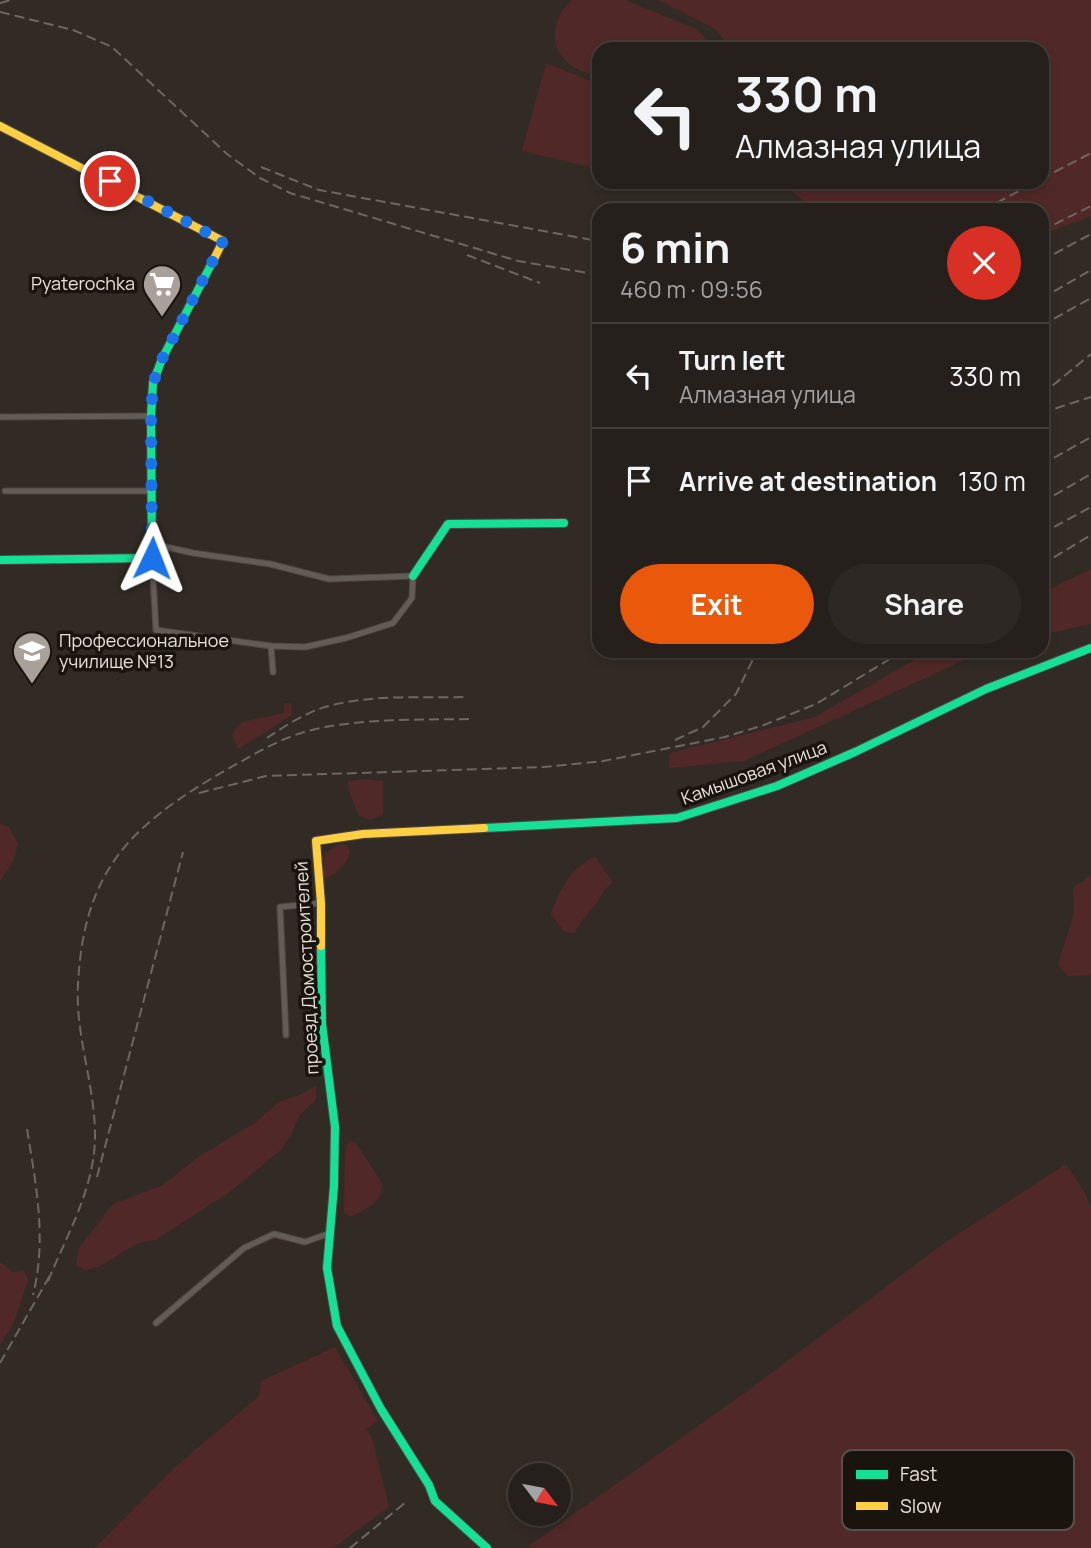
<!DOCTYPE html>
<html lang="en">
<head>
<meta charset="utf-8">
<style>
	body { margin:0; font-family:Manrope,sans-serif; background:#2e2825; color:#f1f3f6; height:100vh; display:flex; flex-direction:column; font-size:26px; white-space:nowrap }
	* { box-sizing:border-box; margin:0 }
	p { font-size:23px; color:#a4a3a3 }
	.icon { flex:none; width:38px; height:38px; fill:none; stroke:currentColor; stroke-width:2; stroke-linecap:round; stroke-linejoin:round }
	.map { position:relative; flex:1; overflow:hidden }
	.side { position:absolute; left:592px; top:203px; width:457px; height:455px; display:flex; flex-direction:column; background:#26201c; border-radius:21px; box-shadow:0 4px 10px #0003,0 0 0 2px #423e3b }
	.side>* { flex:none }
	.banner { position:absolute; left:592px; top:42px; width:457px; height:147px; border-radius:21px; box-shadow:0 4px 10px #0003,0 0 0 2px #423e3b; background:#26201c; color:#f1f3f6; overflow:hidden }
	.needle { width:46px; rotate:122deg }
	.buttons { position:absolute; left:508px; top:1463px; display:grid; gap:14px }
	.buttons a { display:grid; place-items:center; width:63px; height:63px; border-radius:50%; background:#26201c; box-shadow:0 4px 10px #0003,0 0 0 2px #423e3b; font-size:35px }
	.pin { position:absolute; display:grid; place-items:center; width:60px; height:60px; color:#fff; margin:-30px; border:4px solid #fff; border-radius:50%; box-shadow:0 2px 7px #0007 }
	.me { position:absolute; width:77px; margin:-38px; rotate:2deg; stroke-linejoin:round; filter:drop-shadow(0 0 5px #0008) }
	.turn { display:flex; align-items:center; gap:24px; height:147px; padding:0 28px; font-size:32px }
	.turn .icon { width:91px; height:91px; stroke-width:2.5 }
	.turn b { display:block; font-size:49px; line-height:60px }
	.round { display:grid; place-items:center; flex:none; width:74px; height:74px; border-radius:37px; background:#2e2825 }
	.headline { display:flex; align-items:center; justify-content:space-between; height:119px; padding:0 28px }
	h1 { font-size:42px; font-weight:700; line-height:52px }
	.cta { display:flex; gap:14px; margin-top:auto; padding:14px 28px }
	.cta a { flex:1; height:80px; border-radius:42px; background:#ea580c; color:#fff; font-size:28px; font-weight:700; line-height:80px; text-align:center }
	.cta a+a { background:#2e2825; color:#f1f3f6 }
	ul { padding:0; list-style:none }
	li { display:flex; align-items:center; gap:21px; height:105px; padding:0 28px; border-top:2px solid #423e3b }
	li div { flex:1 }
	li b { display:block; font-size:26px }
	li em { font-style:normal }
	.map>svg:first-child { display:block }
	.green { fill:#512828 }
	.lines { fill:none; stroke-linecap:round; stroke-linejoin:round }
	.street-casing { stroke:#4f4843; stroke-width:7 }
	.fast-casing { stroke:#4f4843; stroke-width:10 }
	.slow-casing { stroke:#4f4843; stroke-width:10 }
	.street { stroke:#625c57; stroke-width:5 }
	.fast { stroke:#16e098; stroke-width:8 }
	.slow { stroke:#ffcf43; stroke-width:8 }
	.rail { stroke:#6d6762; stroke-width:2; stroke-dasharray:10 5; stroke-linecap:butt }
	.route { stroke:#1a73e8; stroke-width:12; stroke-dasharray:0 21.6 }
	.labels { text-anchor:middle; stroke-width:7; stroke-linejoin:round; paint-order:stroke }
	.poi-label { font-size:18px; fill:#e8dfd8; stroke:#1a140f; text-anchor:end }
	.street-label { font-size:18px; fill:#e8dfd8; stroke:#1a140f }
	.key { fill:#1a140f; stroke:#58514b; stroke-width:2 }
	.key-label { font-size:19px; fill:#e8dfd8 }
</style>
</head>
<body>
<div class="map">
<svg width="1091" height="1548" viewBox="0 0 1091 1548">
	<rect width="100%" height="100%" fill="#322b25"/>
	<g class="green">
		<path d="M 572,0 L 625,0 L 696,29 L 706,39 L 710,49 L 598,49 L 598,77 C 589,73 575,70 568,63 C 547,45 553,17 572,0 Z"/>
		<polygon points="658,0 1091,0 1091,216 1041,235 1041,210 816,210 780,182 1041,182 1041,49 729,49 729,45 715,29"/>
		<polygon points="546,63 598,84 598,169 522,151"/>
		<polygon points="1091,569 1091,624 1041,635 1041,593"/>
		<polygon points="930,651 984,651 744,761 669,768 670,753 815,717"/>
		<polygon points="284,703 291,703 292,715 238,749 232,734 242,722 284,713"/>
		<polygon points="365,779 383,781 383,815 370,820 359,816 347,785 349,781"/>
		<polygon points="0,824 9,827 18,844 13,862 0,881"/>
		<path d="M 345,844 L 350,850 C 348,863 338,874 325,879 L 322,874 L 325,853 L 337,845 Z"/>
		<path d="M 595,857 L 613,882 C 601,892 603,894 595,905 C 587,915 580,921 575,933 L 565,932 L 551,915 C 558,892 572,866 595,857 Z"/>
		<polygon points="1091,875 1091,975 1067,976 1058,964 1074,914 1073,888"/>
		<polygon points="316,1086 316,1099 299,1116 291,1135 282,1149 230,1192 155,1240 138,1243 98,1267 85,1270 76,1265 79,1248 113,1204 163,1185 198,1157 253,1124 279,1102 299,1095"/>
		<path d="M 348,1141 L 356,1143 L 383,1185 C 379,1205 369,1208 351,1216 L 344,1213 L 345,1153 Z"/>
		<polygon points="1066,1164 1085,1193 1091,1208 1091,1548 526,1548 746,1392 943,1244"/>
		<polygon points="0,1262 13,1272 24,1271 28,1280 14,1322 0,1346"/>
		<polygon points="335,1347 378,1421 366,1429 372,1437 389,1507 333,1548 95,1548 176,1466 259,1396 261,1381"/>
	</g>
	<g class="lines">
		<g class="street-casing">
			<g id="street">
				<polyline points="0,417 151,416"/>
				<polyline points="5,491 153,491"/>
				<polyline points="152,558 156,630 271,646 305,647 346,638 393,623 412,598 413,576 329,579 270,564 193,553 153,544"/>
				<polyline points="271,646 273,672"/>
				<polyline points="286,1035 280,907 321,903"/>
				<polyline points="156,1323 244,1248 274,1234 305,1242 330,1233"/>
			</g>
		</g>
		<g class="fast-casing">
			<g id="fast">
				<polyline points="0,560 152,558 151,416 153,383 162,359 214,259"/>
				<polyline points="413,576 448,524 564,523"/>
				<polyline points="484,828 677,818 777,786 855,752 986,689 1091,648"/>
				<polyline points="321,946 322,1024 335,1127 334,1186 327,1268 337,1326 381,1409 429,1485 435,1501 487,1548"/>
			</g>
		</g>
		<g class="slow-casing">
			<g id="slow">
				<polyline points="0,126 223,241 214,259"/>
				<polyline points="321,946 321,903 316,841 363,834 484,828"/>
			</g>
		</g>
		<use href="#street" class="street"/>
		<use href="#fast" class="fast"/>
		<use href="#slow" class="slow"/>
		<g class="rail">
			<polyline points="0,3 11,0"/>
			<polyline points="0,12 73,30 112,47 227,154 260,178 290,193 518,261 594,274"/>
			<polyline points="261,167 319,190 598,241"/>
			<polyline points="1041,179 1091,153"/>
			<polyline points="983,210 1036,182"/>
			<polyline points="1041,231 1091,206"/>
			<polyline points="467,255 540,283"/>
			<polyline points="1041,261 1091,234"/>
			<polyline points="1041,299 1091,270"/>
			<polyline points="1041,326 1091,298"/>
			<polyline points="1041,395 1091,354"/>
			<polyline points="1041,413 1091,397"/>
			<polyline points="1041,465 1091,437"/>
			<polyline points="1041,503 1091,474"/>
			<polyline points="1041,534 1091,507"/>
			<polyline points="1041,565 1091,535"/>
			<path d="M 267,738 C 285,726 305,713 325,707 C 370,694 422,698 468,697"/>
			<polyline points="675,740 703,727 736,694 757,651"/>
			<polyline points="199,793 266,776 544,767 603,761 725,737 764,725 816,704 903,651"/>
			<path d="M 27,1129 C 36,1185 47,1239 33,1295"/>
			<polyline points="97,1177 183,852"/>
			<path d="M 48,1281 C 67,1235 95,1187 95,1136 C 95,1084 75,1036 78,984 C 84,869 131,825 226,770 C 255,754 283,736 316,729 C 366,718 419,720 469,719"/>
			<polyline points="0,1363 52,1272"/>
			<polyline points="350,1548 406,1502"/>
		</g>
	</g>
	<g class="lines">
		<polyline class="route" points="110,181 223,241 162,359 153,383 151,416 152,558"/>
	</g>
	<defs>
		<g id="supermarket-pin" transform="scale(2.0125)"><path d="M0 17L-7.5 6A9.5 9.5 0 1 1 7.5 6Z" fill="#a8a099" stroke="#1a140f"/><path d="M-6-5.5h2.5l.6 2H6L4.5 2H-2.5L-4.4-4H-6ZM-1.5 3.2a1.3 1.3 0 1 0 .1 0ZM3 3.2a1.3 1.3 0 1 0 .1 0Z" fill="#fff"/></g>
		<g id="university-pin" transform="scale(2.0125)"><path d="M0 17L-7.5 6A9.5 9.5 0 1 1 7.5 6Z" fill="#a8a099" stroke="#1a140f"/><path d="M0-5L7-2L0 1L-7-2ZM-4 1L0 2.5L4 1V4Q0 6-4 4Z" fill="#fff"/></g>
	</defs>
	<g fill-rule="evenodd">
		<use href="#supermarket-pin" x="162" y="284"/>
		<use href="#university-pin" x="32" y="651"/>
	</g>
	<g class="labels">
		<g class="poi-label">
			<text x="135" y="290">Pyaterochka</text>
			<text x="59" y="647" text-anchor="start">Профессиональное<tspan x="59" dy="21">училище №13</tspan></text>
		</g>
		<g class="street-label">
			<text transform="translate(754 773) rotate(-20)" y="6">Камышовая улица</text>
			<text transform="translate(307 968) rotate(-93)" y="6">проезд Домостроителей</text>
		</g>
	</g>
	<rect x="842" y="1450" width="232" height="80" rx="10" class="key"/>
	<rect x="856" y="1470" width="32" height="9" fill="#16e098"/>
	<rect x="856" y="1502" width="32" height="8" fill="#ffcf43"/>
	<g class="key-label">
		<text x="900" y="1481">Fast</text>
		<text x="900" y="1513">Slow</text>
	</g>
</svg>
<div class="buttons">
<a><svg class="needle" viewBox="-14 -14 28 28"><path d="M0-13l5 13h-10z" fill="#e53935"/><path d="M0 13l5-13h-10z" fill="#a4a3a3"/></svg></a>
</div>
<div class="pin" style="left:110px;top:181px;background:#d93025"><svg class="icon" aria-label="arrive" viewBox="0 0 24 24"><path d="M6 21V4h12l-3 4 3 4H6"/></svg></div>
<svg class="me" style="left:152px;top:558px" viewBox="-20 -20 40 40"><path d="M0-17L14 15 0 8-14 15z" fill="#1a73e8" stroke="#fff" stroke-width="4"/></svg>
<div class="banner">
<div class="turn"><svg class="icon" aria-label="left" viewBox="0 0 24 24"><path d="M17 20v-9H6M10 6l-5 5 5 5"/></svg><div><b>330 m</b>Алмазная улица</div></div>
</div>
<section class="side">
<div class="headline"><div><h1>6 min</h1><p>460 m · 09:56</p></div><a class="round" style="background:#d93025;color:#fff"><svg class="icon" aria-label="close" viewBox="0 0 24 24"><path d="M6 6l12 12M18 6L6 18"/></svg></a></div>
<ul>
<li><svg class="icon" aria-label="left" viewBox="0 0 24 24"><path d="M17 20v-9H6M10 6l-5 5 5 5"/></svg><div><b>Turn left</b><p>Алмазная улица</p></div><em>330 m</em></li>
<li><svg class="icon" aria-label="arrive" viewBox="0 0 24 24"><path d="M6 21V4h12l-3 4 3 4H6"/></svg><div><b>Arrive at destination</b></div><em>130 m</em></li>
</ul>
<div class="cta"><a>Exit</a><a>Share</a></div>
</section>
</div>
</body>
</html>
